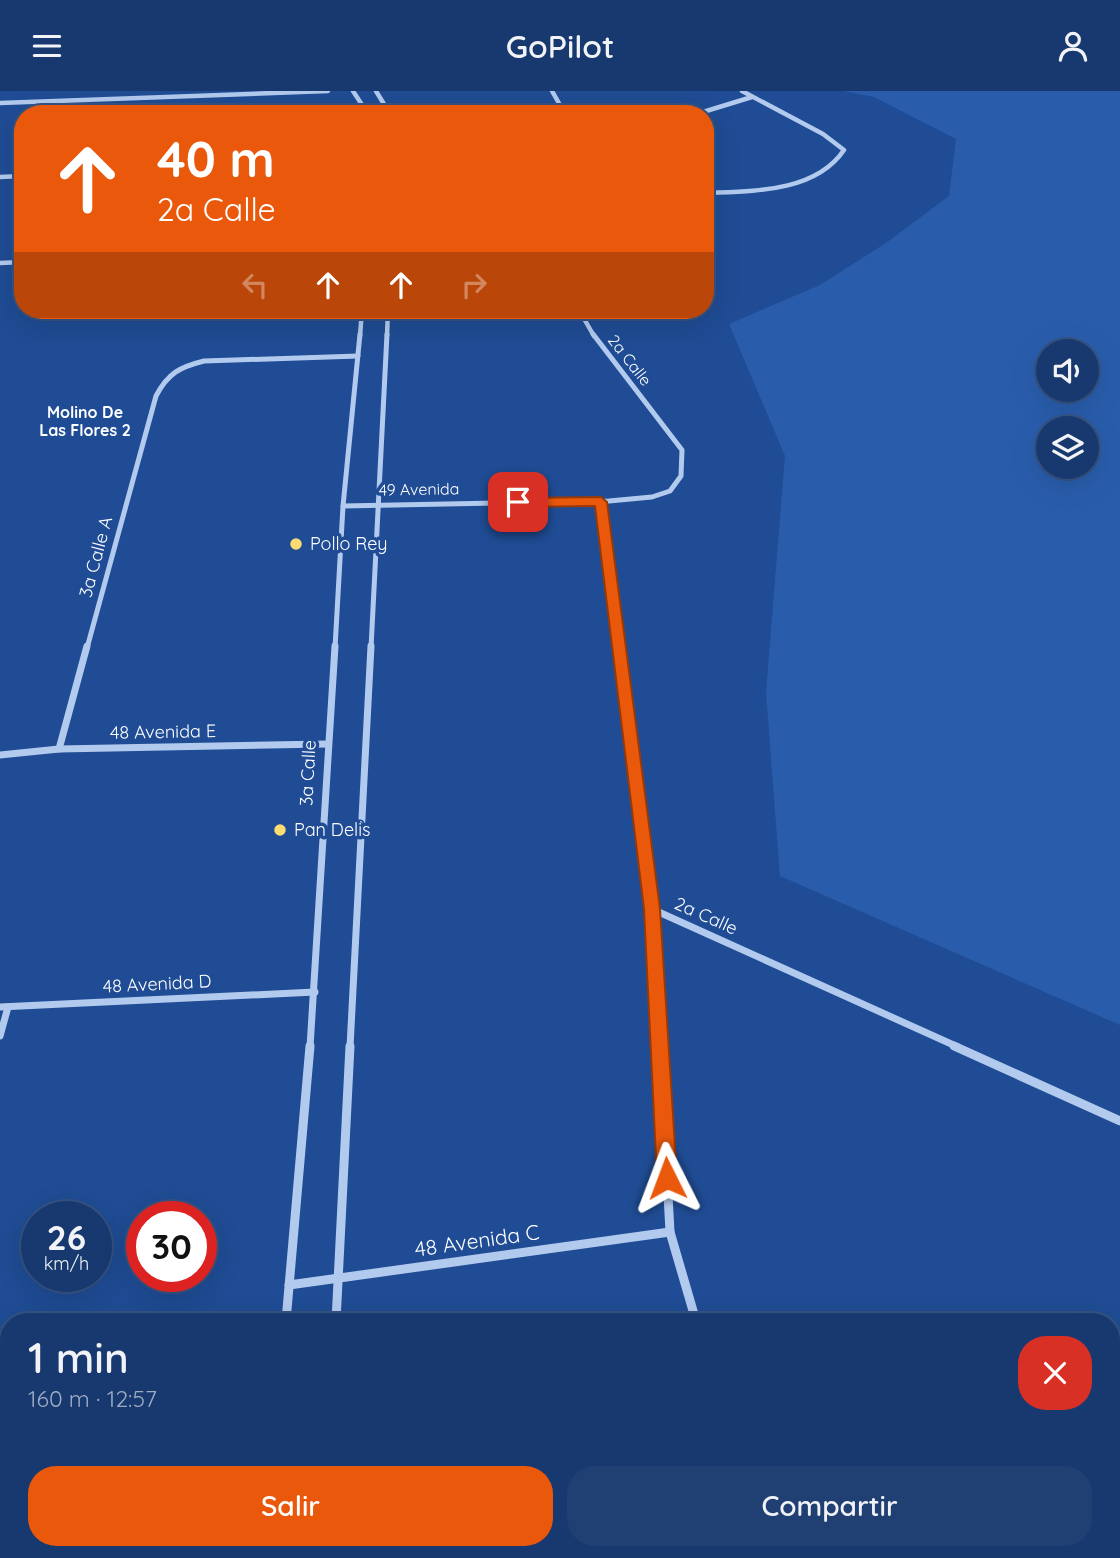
<!DOCTYPE html>
<html lang="es">
<head>
<meta charset="utf-8">
<style>
	body { margin:0; font-family:Quicksand,sans-serif; background:#204074; color:#f1f3f6; height:100vh; display:flex; flex-direction:column; font-size:26px; white-space:nowrap }
	* { box-sizing:border-box; margin:0 }
	p { font-size:23px; color:#9eacc3 }
	.icon { flex:none; width:38px; height:38px; fill:none; stroke:currentColor; stroke-width:2; stroke-linecap:round; stroke-linejoin:round }
	.map { position:relative; flex:1; overflow:hidden }
	.drawer { position:absolute; left:0px; top:1222px; width:1120px; height:247px; display:flex; flex-direction:column; background:#17396f; border-radius:28px 28px 0 0; box-shadow:0 7px 28px #0002,0 0 0 2px #365382 }
	.drawer>* { flex:none }
	.hud { position:absolute; left:14px; top:14px; width:700px; height:214px; border-radius:28px; box-shadow:0 7px 28px #0002,0 0 0 2px #365382; background:#ea580c; color:#fff; overflow:hidden }
	.tools { position:absolute; left:1036px; top:248px; display:grid; gap:14px }
	.tools a { display:grid; place-items:center; width:63px; height:63px; border-radius:50%; background:#17396f; box-shadow:0 7px 28px #0002,0 0 0 2px #365382; font-size:35px }
	.speed { position:absolute; left:21px; top:1110px; display:flex; gap:14px; font-size:35px; font-weight:700; text-align:center }
	.speed>* { display:grid; place-content:center; width:91px; height:91px; border-radius:50%; background:#17396f; box-shadow:0 7px 28px #0002,0 0 0 2px #365382; line-height:1 }
	.speed small { font-size:18px; font-weight:400 }
	.speed .limit { border:10px solid #d22; background:#fff; color:#111 }
	.pin { position:absolute; display:grid; place-items:center; width:60px; height:60px; color:#fff; margin:-30px; border-radius:14px; box-shadow:0 4px 10px #0006 }
	.me { position:absolute; width:77px; margin:-38px; rotate:357deg; stroke-linejoin:round; filter:drop-shadow(0 0 5px #0008) }
	.turn { display:flex; align-items:center; gap:24px; height:147px; padding:0 28px; font-size:32px }
	.turn .icon { width:91px; height:91px; stroke-width:2.5 }
	.turn b { display:block; font-size:49px; line-height:60px }
	.lanes { display:flex; align-items:center; height:66px; padding:0 28px; background:#0003; justify-content:center; gap:35px; direction:ltr }
	.lanes .off { opacity:.35 }
	.round { display:grid; place-items:center; flex:none; width:74px; height:74px; border-radius:28px; background:#204074 }
	.head { display:flex; align-items:center; justify-content:space-between; height:119px; padding:0 28px }
	h1 { font-size:42px; font-weight:600; line-height:52px }
	.primary-button { display:flex; gap:14px; margin-top:auto; padding:14px 28px }
	.primary-button a { flex:1; height:80px; border-radius:28px; background:#ea580c; color:#fff; font-size:28px; font-weight:600; line-height:80px; text-align:center }
	.primary-button a+a { background:#204074; color:#f1f3f6 }
	header { display:flex; justify-content:space-between; align-items:center; height:91px; padding:0 28px; background:#17396f; font-size:32px; font-weight:600 }
	.map>svg:first-child { display:block }
	.green { fill:#295dac; fill-rule:evenodd }
	.lines { fill:none; stroke-linecap:round; stroke-linejoin:round }
	.minor-far3 { stroke:#b2caee; stroke-width:4.5 }
	.minor-far2 { stroke:#b2caee; stroke-width:5 }
	.minor-far1 { stroke:#b2caee; stroke-width:7 }
	.minor { stroke:#b2caee; stroke-width:9 }
	.route { fill:#ea580c; stroke:#983908; stroke-width:2 }
	.poi-dot { fill:#fbdc73; stroke:#1f4c94; stroke-width:2.5 }
	.labels { text-anchor:middle; stroke-width:7; stroke-linejoin:round; paint-order:stroke }
	.far-street-label { font-size:16px; fill:#fff; stroke:#1f4c94 }
	.far-neighbourhood-label { font-size:16px; font-weight:bold; fill:#fff; stroke:#1f4c94 }
	.poi-label { font-size:18px; fill:#fff; stroke:#1f4c94; text-anchor:start }
	.street-label { font-size:18px; fill:#fff; stroke:#1f4c94 }
	.near-street-label { font-size:21px; fill:#fff; stroke:#1f4c94 }
</style>
</head>
<body>
<header><svg class="icon" aria-label="menu" viewBox="0 0 24 24"><path d="M4 6h16M4 12h16M4 18h16"/></svg>GoPilot<svg class="icon" aria-label="person" viewBox="0 0 24 24"><circle cx="12" cy="8" r="4"/><path d="M4 21q1-7 8-7t8 7"/></svg></header>
<div class="map">
<svg width="1120" height="1467" viewBox="0 0 1120 1467">
	<rect width="100%" height="100%" fill="#1f4c94"/>
	<path class="green" d="M 844,0 L 1120,0 L 1120,934 L 780,785 L 766,601 L 785,365 L 729,233 L 820,194 L 886,152 L 949,105 L 956,48 L 874,6 ZM 1048,261 L 1087,261 L 1087,299 L 1048,299 ZM 1048,338 L 1087,338 L 1087,376 L 1048,376 Z"/>
	<g class="lines">
		<g class="minor-far3">
			<polyline points="353,0 368,23"/>
			<polyline points="376,0 390,23"/>
			<polyline points="552,0 565,23"/>
			<polyline points="0,12 328,0"/>
			<polyline points="672,23 703,21 752,6"/>
			<polyline points="0,86 23,85"/>
			<path d="M 705,102 C 751,100 815,102 844,59 L 823,43 L 742,0"/>
			<polyline points="0,172 23,171"/>
			<polyline points="579,219 594,245"/>
			<polyline points="360,245 362,219"/>
			<polyline points="387,245 388,219"/>
		</g>
		<g class="minor-far2">
			<polyline points="601,411 619,557"/>
			<polyline points="343,415 609,410 652,406 670,400 681,385 682,359 593,243"/>
			<path d="M 87,557 L 156,305 C 168,282 180,276 204,270 L 358,265"/>
			<polyline points="335,557 343,415 360,243"/>
			<polyline points="371,557 387,243"/>
		</g>
		<g class="minor-far1">
			<polyline points="619,555 652,818 660,956"/>
			<polyline points="59,658 87,555"/>
			<polyline points="0,664 59,658 327,653"/>
			<polyline points="652,818 958,956"/>
			<polyline points="0,916 315,901"/>
			<polyline points="0,945 8,916"/>
			<polyline points="310,956 335,555"/>
			<polyline points="350,956 371,555"/>
		</g>
		<g class="minor">
			<polyline points="660,955 670,1141 696,1230"/>
			<polyline points="954,955 1120,1030"/>
			<polyline points="289,1194 670,1141"/>
			<polyline points="286,1230 310,955"/>
			<polyline points="336,1230 350,955"/>
			<polyline points="1111,1383 1120,1328"/>
			<polyline points="268,1460 268,1467"/>
			<polyline points="323,1467 324,1460"/>
			<polyline points="683,1467 685,1460"/>
			<polyline points="1098,1467 1099,1460"/>
		</g>
	</g>
	<polygon class="route" points="601,406 607,411 660,818 677,1087 674,1094 667,1097 660,1094 657,1087 644,818 595,415 518,416 512,411 518,407"/>
	<g class="poi-dot">
		<circle cx="296" cy="453" r="7"/>
		<circle cx="280" cy="739" r="7"/>
	</g>
	<g class="labels">
		<g class="far-street-label">
			<text transform="translate(630 269) rotate(52)" y="6">2a Calle</text>
			<text transform="translate(419 398) rotate(-1)" y="6">49 Avenida</text>
		</g>
		<g class="far-neighbourhood-label">
			<text x="85" y="327">Molino De<tspan x="85" dy="18">Las Flores 2</tspan></text>
		</g>
		<g class="poi-label">
			<text x="310" y="459">Pollo Rey</text>
			<text x="294" y="745">Pan Delis</text>
		</g>
		<g class="street-label">
			<text transform="translate(96 466) rotate(-75)" y="6">3a Calle A</text>
			<text transform="translate(163 641) rotate(-1)" y="6">48 Avenida E</text>
			<text transform="translate(308 682) rotate(-87)" y="6">3a Calle</text>
			<text transform="translate(706 825) rotate(24)" y="6">2a Calle</text>
			<text transform="translate(157 893) rotate(-3)" y="6">48 Avenida D</text>
		</g>
		<g class="near-street-label">
			<text transform="translate(477 1150) rotate(-8)" y="7">48 Avenida C</text>
		</g>
	</g>
</svg>
<div class="tools">
<a><svg class="icon" aria-label="sound" viewBox="0 0 24 24"><path d="M4 9h4l5-4v14l-5-4H4zM17 9q2 3 0 6"/></svg></a>
<a><svg class="icon" aria-label="layers" viewBox="0 0 24 24"><path d="M12 4l9 5-9 5-9-5zM3 14l9 5 9-5"/></svg></a>
</div>
<div class="speed"><div>26<small>km/h</small></div><div class="limit">30</div></div>
<div class="pin" style="left:518px;top:411px;background:#d93025"><svg class="icon" aria-label="arrive" viewBox="0 0 24 24"><path d="M6 21V4h12l-3 4 3 4H6"/></svg></div>
<svg class="me" style="left:667px;top:1087px" viewBox="-20 -20 40 40"><path d="M0-17L14 15 0 8-14 15z" fill="#ea580c" stroke="#fff" stroke-width="4"/></svg>
<div class="hud">
<div class="turn"><svg class="icon" aria-label="ahead" viewBox="0 0 24 24"><path d="M12 20V5M6 11l6-6 6 6"/></svg><div><b>40 m</b>2a Calle</div></div>
<div class="lanes"><svg class="icon off" aria-label="left" viewBox="0 0 24 24"><path d="M17 20v-9H6M10 6l-5 5 5 5"/></svg><svg class="icon" aria-label="ahead" viewBox="0 0 24 24"><path d="M12 20V5M6 11l6-6 6 6"/></svg><svg class="icon" aria-label="ahead" viewBox="0 0 24 24"><path d="M12 20V5M6 11l6-6 6 6"/></svg><svg class="icon off" aria-label="right" viewBox="0 0 24 24"><path d="M7 20v-9h11M14 6l5 5-5 5"/></svg></div>
</div>
<section class="drawer">
<div class="head"><div><h1>1 min</h1><p>160 m · 12:57</p></div><a class="round" style="background:#d93025;color:#fff"><svg class="icon" aria-label="close" viewBox="0 0 24 24"><path d="M6 6l12 12M18 6L6 18"/></svg></a></div>
<div class="primary-button"><a>Salir</a><a>Compartir</a></div>
</section>
</div>
</body>
</html>
